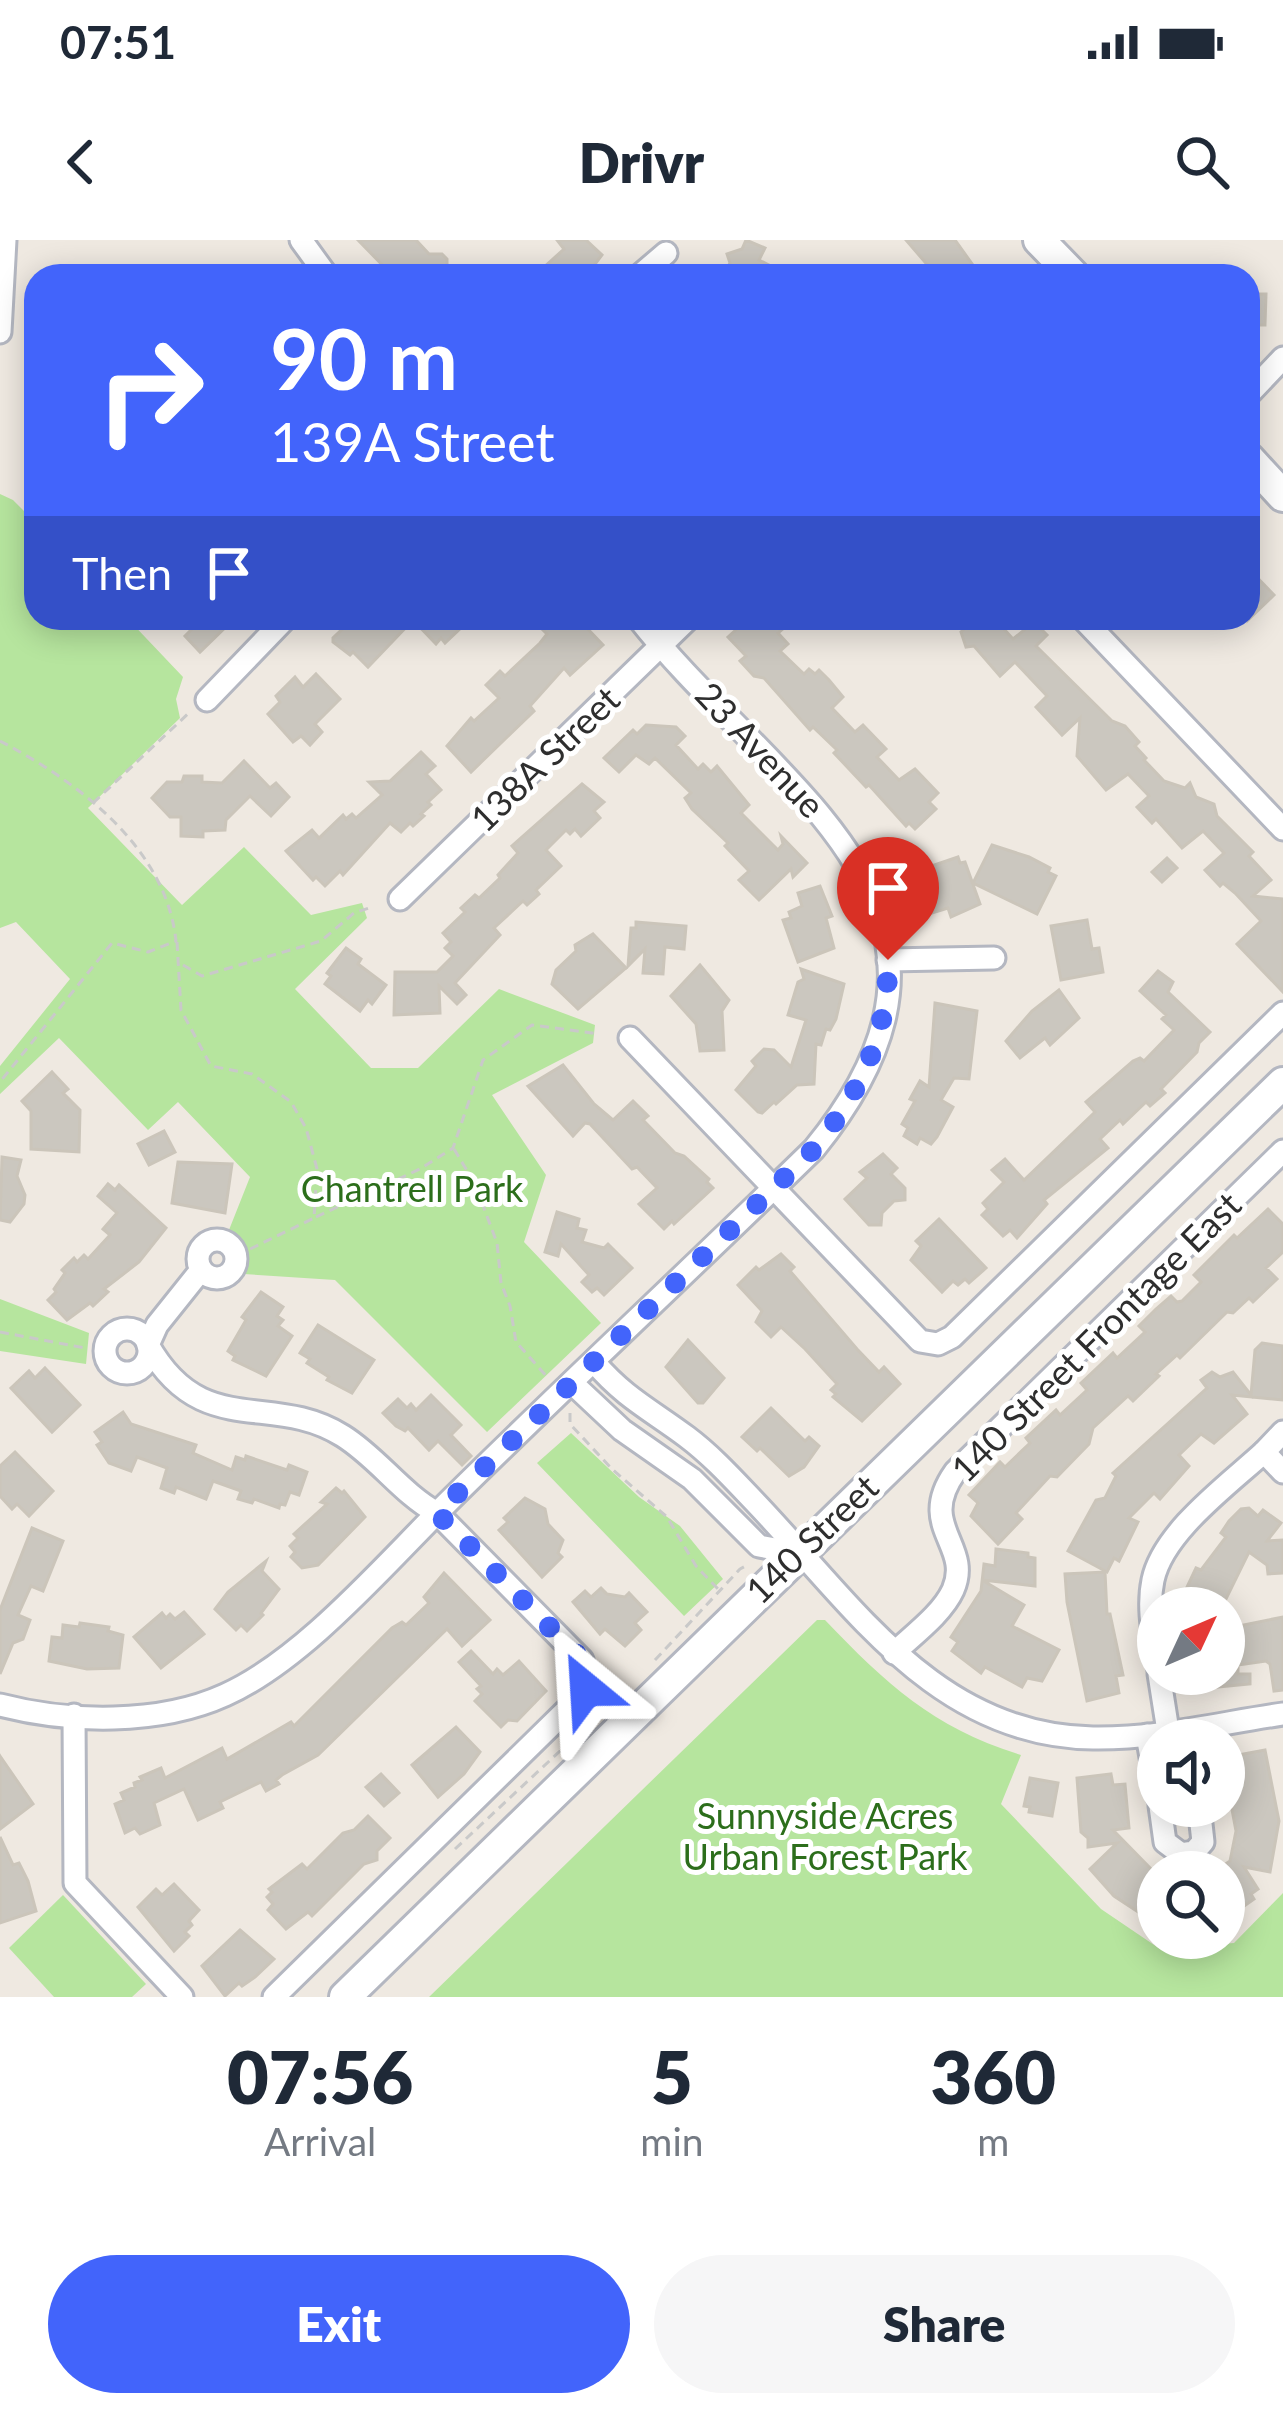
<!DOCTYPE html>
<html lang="en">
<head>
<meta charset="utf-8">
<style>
	body { margin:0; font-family:Lato,sans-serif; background:#f6f6f7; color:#1f2937; height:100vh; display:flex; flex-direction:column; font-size:45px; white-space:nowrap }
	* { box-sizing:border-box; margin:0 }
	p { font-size:39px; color:#747a83 }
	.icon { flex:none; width:66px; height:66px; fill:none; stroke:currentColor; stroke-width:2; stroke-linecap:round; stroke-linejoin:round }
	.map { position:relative; height:1757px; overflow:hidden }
	.drawer { display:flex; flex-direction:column; background:#fff; flex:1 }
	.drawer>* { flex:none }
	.hud { position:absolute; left:24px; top:24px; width:1236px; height:366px; border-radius:36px; box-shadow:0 6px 30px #0003; background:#4264fb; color:#fff; overflow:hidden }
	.needle { width:78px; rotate:46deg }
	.controls { position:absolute; left:1137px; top:1347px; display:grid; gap:24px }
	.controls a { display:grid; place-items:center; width:108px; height:108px; border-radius:50%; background:#fff; box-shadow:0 6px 30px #0003; font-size:60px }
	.pin { position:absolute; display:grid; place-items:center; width:102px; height:102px; color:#fff; margin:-123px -51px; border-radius:50% 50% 50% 0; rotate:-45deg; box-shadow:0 0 12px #0007 }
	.pin .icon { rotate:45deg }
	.me { position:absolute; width:132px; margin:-66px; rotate:333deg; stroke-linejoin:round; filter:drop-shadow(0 0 9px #0008) }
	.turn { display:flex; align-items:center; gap:42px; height:252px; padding:0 48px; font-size:54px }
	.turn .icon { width:156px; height:156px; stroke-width:2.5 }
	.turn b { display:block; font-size:84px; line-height:102px }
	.then { display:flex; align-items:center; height:114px; padding:0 48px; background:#0003; gap:24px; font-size:45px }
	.eta { display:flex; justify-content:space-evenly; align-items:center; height:204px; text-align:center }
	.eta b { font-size:72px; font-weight:800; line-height:84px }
	.cta { display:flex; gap:24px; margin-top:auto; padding:24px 48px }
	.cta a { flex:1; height:138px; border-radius:72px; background:#4264fb; color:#fff; font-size:48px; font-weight:800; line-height:138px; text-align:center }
	.cta a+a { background:#f6f6f7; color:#1f2937 }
	.status { display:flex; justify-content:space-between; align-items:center; height:84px; padding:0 60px; background:#fff; direction:ltr }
	.status svg { height:33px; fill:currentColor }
	header { display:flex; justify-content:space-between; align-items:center; height:156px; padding:0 48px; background:#fff; font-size:54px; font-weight:800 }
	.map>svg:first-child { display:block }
	.green { fill:#b6e59e }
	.building { fill:#cbc7bf; stroke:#cbc5ba; stroke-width:3 }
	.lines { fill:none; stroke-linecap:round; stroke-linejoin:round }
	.minor-casing { stroke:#b4b7c1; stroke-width:27 }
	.secondary-casing { stroke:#b4b7c1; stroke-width:36 }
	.path { stroke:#c9c9c9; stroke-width:3; stroke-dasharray:9 6; stroke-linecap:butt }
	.minor { stroke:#fff; stroke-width:21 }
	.secondary { stroke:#fff; stroke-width:30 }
	.route { stroke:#4264fb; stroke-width:21; stroke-dasharray:0 37.8 }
	.labels { text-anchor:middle; stroke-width:10; stroke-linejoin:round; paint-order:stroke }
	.street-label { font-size:36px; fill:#2e2e2e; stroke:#fff }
	.park-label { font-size:36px; fill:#2c6e1b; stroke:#fff }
</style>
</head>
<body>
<div class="status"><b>07:51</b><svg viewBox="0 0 49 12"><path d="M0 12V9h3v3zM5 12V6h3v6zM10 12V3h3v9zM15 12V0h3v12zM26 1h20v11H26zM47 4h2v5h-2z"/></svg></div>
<header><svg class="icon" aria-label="back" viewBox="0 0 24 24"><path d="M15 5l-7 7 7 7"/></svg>Drivr<svg class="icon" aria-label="search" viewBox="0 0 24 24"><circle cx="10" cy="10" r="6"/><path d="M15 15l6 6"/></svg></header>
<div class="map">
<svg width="1283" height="1757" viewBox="0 0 1283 1757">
	<rect width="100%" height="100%" fill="#efe9e1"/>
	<g class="green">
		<polygon points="0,254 13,260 36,283 36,378 127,378 183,437 176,459 180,478 88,568 182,665 244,607 311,675 362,663 367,678 295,749 371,828 418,828 499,749 595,785 593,803 492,855 546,935 524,1002 601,1083 487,1192 335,1040 244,1034 242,1012 227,995 250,937 178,862 148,890 59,798 0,854 0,826 70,739 16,682 0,688"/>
		<polygon points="0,1059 89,1093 86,1124 0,1111"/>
		<polygon points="571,1193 639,1257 680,1286 723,1339 684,1376 537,1223"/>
		<path d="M 817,1380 L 825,1380 C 887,1445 934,1488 1021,1515 L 1001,1564 L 1101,1669 L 1160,1709 L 1234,1703 L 1283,1653 L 1283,1757 L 429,1757 Z"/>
		<polygon points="63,1655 146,1744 132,1757 54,1757 9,1708"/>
	</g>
	<g class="building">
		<polygon points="358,0 416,0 429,14 442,14 447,19 447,36 393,36"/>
		<polygon points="557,0 586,0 602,15 586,36 549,36 542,29 564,9"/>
		<polygon points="746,0 765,8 759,20 790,36 723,36 730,23 727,14 742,9"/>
		<polygon points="906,0 955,0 975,28 966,36 937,36"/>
		<polygon points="1248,54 1266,54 1265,85 1248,85"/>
		<polygon points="1248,328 1274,355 1248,380"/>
		<polygon points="186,378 235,378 200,412 185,396 194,387"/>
		<polygon points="354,378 455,378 463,386 445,403 441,398 436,404 413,380 368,427 353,412 350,415 333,402 333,398"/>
		<polygon points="550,378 592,378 584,385 603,405 570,435 564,428 530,466 534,471 471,532 447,506 471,478 474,481 499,458 486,445 500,431 505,436 540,403 547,394 540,387"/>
		<polygon points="749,378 779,378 786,386 778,393 788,404 780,411 804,434 809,429 815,434 819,430 829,440 843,457 832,468 855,492 863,485 886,509 877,517 899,540 915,529 938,553 929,562 936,569 915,589 909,583 906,586 869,545 866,547 834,513 837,510 813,487 810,490 764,438 754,436 740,421 746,416 728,397"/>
		<polygon points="976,378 994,378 1013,399 1034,382 1047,395 1036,406 1112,481 1125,486 1139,502 1135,506 1146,518 1144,520 1164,541 1185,548 1190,543 1196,557 1214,564 1217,576 1253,612 1249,616 1271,640 1253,656 1283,659 1283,752 1237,704 1261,681 1235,653 1223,643 1220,646 1205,630 1224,613 1203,591 1182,608 1156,579 1152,583 1137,567 1149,556 1128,534 1106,550 1077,516 1080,478 1062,495 1036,467 1047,456 1015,422 1000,436 974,406 966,407 961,392"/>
		<polygon points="316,434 340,459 315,484 322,492 310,505 301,496 293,502 268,474 280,462 276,456 295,437 303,447"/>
		<polygon points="646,485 676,487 685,496 676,505 698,529 703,524 711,532 717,526 749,565 741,573 778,610 783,604 781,596 807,623 793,637 791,629 759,660 739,640 749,631 725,606 728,603 692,569 685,558 691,553 655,518 649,524 636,515 619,532 604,518 633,490 637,494"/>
		<polygon points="421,512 435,526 426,534 441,550 428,562 431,565 421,574 424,576 413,586 410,583 401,592 390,583 343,635 340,631 325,646 316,637 313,640 286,611 312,590 319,598 343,575 346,579 352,574 356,578 382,555 369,542 390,541"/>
		<polygon points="244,521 270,548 276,543 289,557 271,576 250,556 226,580 225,590 203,591 203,597 181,596 181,577 170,577 152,558 167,542 182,542 184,536 202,536 202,542 222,543"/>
		<polygon points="582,544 604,562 594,571 600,578 581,596 575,589 570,594 566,590 546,610 561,626 536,650 539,654 527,665 523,661 494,688 500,695 455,743 466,755 457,764 439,746 440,773 394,775 395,732 437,732 453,716 445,708 451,702 443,693 465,672 461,668 475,655 479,658 500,638 498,635 518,613 512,606"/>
		<polygon points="992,605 1029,617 1050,628 1048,632 1056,636 1037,674 973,643"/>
		<polygon points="958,617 960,623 965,622 980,664 951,677 948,668 929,674 914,632"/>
		<polygon points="1167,618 1177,628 1162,642 1152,632"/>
		<polygon points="820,646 832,676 826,678 834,708 798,722 783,680 791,678 789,672 802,666 798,653"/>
		<polygon points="1087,680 1092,709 1099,708 1103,732 1061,740 1051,686"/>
		<polygon points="636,682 686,686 684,709 665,707 663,734 643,733 645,709 628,726 631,688 636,688"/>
		<polygon points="593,694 626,728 578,769 552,744 556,730 576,711 575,705"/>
		<polygon points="346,708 361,719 358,724 386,745 372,764 368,760 360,771 325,744 331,736 327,733"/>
		<polygon points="700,725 729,760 722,771 724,810 700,811 696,784 671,756"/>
		<polygon points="801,729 844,744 836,779 830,790 826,789 821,805 816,804 814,844 797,845 776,864 774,862 762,873 758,872 736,850 756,826 752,821 764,809 774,810 791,827 806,780 788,775 798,742 804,739"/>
		<polygon points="1158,731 1173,742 1168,752 1210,792 1199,803 1197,812 1161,849 1165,853 1150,866 1146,862 1123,884 1120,880 1100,899 1108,908 1044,960 1047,964 1017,998 1010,990 1003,996 982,975 988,969 983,963 1004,942 992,930 1005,919 1024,940 1095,872 1086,862 1133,821 1140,818 1144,821 1174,790 1162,779 1166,775 1140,751"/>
		<polygon points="1059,750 1079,778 1050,805 1045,798 1020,818 1006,801 1032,771"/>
		<polygon points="935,763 977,771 969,839 954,838 941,860 953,867 937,897 931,904 920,898 917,904 904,896 908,888 902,884 915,861 910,859 920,841 929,847"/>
		<polygon points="563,825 594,864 613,880 633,861 648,876 643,880 675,913 684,916 709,939 707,942 713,948 674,984 672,981 664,989 639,964 657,948 637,927 632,929 590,884 585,883 573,896 528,846"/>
		<polygon points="52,832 68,849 63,853 80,870 79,912 31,909 31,871 22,861"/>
		<polygon points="164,891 175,912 149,925 138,904"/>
		<polygon points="883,914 897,928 891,934 905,948 905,960 894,961 882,973 881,985 869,985 845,959 867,938 860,932"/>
		<polygon points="2,917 21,920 17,936 25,955 24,964 10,982 0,980"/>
		<polygon points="178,922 232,924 225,973 172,963"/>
		<polygon points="108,944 115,950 119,945 166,988 139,1022 104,1049 108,1052 93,1066 90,1063 67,1080 48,1060 56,1052 54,1049 65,1033 62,1030 74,1018 77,1022 84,1015 88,1019 110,995 103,989 117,973 98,956"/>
		<polygon points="1268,969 1283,984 1283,1012 1266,1028 1277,1039 1253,1062 1249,1058 1233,1073 1227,1072 1180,1118 1177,1115 1156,1134 1159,1136 1133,1161 1128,1156 1093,1188 1089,1204 1057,1237 1050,1236 1016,1273 1022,1279 998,1304 971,1276 978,1263 969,1255 1000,1222 1005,1227 1030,1203 1026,1198 1056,1170 1060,1175 1087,1150 1081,1143 1113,1113 1117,1118 1145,1092 1139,1086 1156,1069 1171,1056 1177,1062 1182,1061 1201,1042 1194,1035 1234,995 1237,998"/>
		<polygon points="557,972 579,979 577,988 586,990 582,1002 604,1008 608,1004 632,1028 604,1055 597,1048 592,1052 582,1042 589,1035 561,1004 558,1016 545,1012"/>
		<polygon points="939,979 986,1028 969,1043 965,1039 958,1045 953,1041 942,1052 911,1020 921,1006 916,1001"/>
		<polygon points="781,1014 794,1027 790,1031 857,1109 879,1132 884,1127 900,1144 862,1181 833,1157 836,1154 831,1150 837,1144 805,1109 781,1087 771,1097 756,1082 762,1071 738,1045 756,1027 759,1030"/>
		<polygon points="261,1052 283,1067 277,1076 283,1080 278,1086 292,1096 266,1136 233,1120 235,1116 228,1111 246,1080 242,1077"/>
		<polygon points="318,1085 374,1120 352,1153 327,1140 329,1137 307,1123 310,1119 300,1113"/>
		<polygon points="688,1100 724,1138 703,1163 698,1163 666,1127"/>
		<polygon points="1262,1103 1283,1106 1283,1160 1232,1155 1247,1174 1214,1203 1201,1194 1179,1215 1189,1226 1160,1259 1154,1253 1129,1278 1138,1282 1119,1321 1114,1318 1107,1332 1068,1311 1096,1260 1105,1258 1116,1236 1113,1233 1207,1148 1201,1140 1212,1132 1220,1137 1233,1132 1251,1155 1255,1110"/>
		<polygon points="45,1128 80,1165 52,1192 11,1148 29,1131 35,1138"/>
		<polygon points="431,1155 461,1185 451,1195 471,1216 462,1225 438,1201 429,1210 408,1188 405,1191 396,1186 383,1173 398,1159 407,1168 411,1164 416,1170"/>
		<polygon points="771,1168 805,1201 809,1197 819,1206 804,1227 789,1236 760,1208 757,1211 742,1197"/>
		<polygon points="123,1172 131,1184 196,1205 193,1213 232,1230 236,1217 245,1220 246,1216 287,1230 289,1225 307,1232 299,1255 290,1252 285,1265 280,1264 279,1268 254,1259 252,1263 238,1259 241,1251 213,1241 206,1259 176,1247 174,1253 161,1248 167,1228 137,1217 131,1231 109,1223 97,1205 102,1202 95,1192"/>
		<polygon points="15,1212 53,1251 29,1276 17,1264 12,1269 0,1256 0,1226"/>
		<polygon points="336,1248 342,1253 344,1251 365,1277 318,1325 302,1328 291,1317 295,1312 290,1306 298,1298 294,1294 327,1264 321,1262"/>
		<polygon points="525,1258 545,1269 548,1284 563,1300 558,1313 562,1317 542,1337 499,1290 508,1282 504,1278"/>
		<polygon points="1249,1268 1258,1276 1263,1270 1281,1283 1267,1301 1283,1300 1283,1333 1268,1334 1267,1325 1249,1312 1223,1365 1187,1347 1196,1328 1201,1330 1226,1297 1221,1293 1229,1281 1241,1269"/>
		<polygon points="32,1288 63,1301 43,1351 31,1346 18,1375 30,1380 23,1399 13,1403 0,1434 0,1370"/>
		<polygon points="996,1309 1028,1313 1028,1317 1035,1318 1035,1346 982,1340 1024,1365 1012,1386 1059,1410 1042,1441 1027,1438 1022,1447 985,1427 981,1433 952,1411 958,1402 951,1397 981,1351 984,1324 995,1326"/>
		<polygon points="266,1321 262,1331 279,1349 261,1373 263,1375 247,1391 241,1385 236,1390 215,1369 228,1352"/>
		<polygon points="1105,1332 1107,1374 1110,1374 1123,1435 1116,1436 1119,1453 1087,1461 1067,1362 1065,1334"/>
		<polygon points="444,1333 490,1380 462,1406 447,1389 318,1515 282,1535 276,1540 279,1544 266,1551 261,1542 220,1562 223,1568 198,1580 184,1549 154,1563 160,1585 140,1594 135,1588 125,1593 115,1564 124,1560 121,1553 135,1547 134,1543 142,1540 140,1537 161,1528 165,1538 222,1508 227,1519 291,1482 294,1486 392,1388 402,1382 406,1385 429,1363 424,1357"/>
		<polygon points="601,1348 607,1354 625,1357 629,1353 647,1372 635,1383 641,1390 625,1406 605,1389 600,1394 573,1362 585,1351 591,1357"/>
		<polygon points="184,1372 204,1394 161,1428 134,1397 162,1373 166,1378 170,1374 175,1379"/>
		<polygon points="1283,1377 1283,1450 1274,1451 1270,1424 1266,1421 1238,1425 1238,1434 1250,1434 1250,1444 1207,1448 1205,1434 1224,1434 1224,1389"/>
		<polygon points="80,1383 109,1387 108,1391 123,1395 119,1428 87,1429 49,1421 52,1397 62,1398 63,1385 79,1387"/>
		<polygon points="471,1411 493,1434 497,1429 503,1435 519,1421 546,1451 517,1481 508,1480 501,1487 475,1461 482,1454 477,1449 481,1446 459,1422"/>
		<polygon points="456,1487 480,1512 464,1534 438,1557 412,1525"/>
		<polygon points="1265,1510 1279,1581 1270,1632 1244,1627 1258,1649 1251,1654 1254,1659 1224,1680 1224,1625 1230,1621 1236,1591 1225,1532 1236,1530 1233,1516"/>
		<polygon points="0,1516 33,1564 0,1589"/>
		<polygon points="381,1534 399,1553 384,1566 366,1547"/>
		<polygon points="1111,1534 1113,1545 1125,1544 1129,1588 1113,1590 1158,1636 1158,1685 1114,1656 1090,1629 1117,1603 1088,1607 1088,1598 1081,1592 1077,1538"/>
		<polygon points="1030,1538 1058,1543 1052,1576 1029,1572 1030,1567 1024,1566"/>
		<polygon points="368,1576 390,1598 377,1611 377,1620 364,1624 312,1676 308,1672 286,1689 268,1670 273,1664 267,1657 272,1652 269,1649 302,1624 307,1629 343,1593 354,1590"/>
		<polygon points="0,1597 13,1625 19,1623 28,1641 36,1671 0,1683"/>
		<polygon points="174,1644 199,1670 189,1681 192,1685 185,1692 189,1696 174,1711 138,1667 156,1649 162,1655"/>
		<polygon points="240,1690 274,1719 255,1737 242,1746 239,1743 225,1756 202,1726"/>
	</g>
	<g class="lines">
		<g class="minor-casing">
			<g id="minor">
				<polyline points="301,0 327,36"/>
				<polyline points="639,36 666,13"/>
				<polyline points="0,92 5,0"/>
				<polyline points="1248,155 1283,118"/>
				<polyline points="1082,378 1283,589"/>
				<polyline points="207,460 286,378"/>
				<polyline points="400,659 689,378"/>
				<polyline points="888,720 994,718"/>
				<polyline points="630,798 920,1101 938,1104 952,1097 1283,773"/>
				<circle cx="217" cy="1019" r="19"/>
				<path d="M 201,1030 L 157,1085 L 148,1105 C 202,1201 272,1151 343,1196 C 378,1218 401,1253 437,1273 L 582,1420 L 587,1441 L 582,1455 L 274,1757"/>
				<circle cx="127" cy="1111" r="22"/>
				<path d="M 595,1123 C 625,1158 651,1170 687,1197 C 711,1215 732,1238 753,1260 C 851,1362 935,1496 1093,1498 C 1156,1499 1221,1483 1283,1474"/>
				<polyline points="573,1144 622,1190 692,1239 759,1306 797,1313"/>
				<polyline points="1264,1212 1283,1192"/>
				<path d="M 894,1413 C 913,1395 942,1374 953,1350 C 973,1305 916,1287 955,1232 L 1283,911"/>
				<path d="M 1158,1426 C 1154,1398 1147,1368 1153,1340 C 1163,1292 1228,1245 1264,1212 L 1283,1232"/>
				<polyline points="1159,1434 1168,1491"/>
				<path d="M 0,1465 C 69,1483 159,1485 225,1455 C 301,1421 379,1331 439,1271 C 562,1149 690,1030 814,909 C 1012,666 773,550 638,378"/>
				<polyline points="74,1475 75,1643 182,1757"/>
				<polyline points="1147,1495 1158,1557"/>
				<polyline points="1160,1566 1165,1602 1181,1614 1194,1612 1203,1602 1199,1566"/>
			</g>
		</g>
		<g class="secondary-casing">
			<g id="secondary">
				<polyline points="1039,0 1074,36"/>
				<polyline points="1248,218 1283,256"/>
				<polyline points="345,1757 1283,843"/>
			</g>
		</g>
		<g class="path">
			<polyline points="1025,36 1031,31"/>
			<path d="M 0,501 C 78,542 166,607 176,701 L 148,712 L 112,703 L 0,842"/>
			<polyline points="93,563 191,471"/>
			<polyline points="177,702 181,770 211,826 252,834 291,862 306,888 317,929 314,978 248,1010"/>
			<polyline points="183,725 202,736 321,701 354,673 372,667"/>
			<polyline points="454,909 475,944 497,1003 501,1043 510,1066 516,1102 549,1139"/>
			<polyline points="316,977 420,929 453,908 483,820 532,785 599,794"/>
			<polyline points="0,1092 85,1108"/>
			<polyline points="570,1173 570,1184 612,1229 667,1277 696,1326 719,1350"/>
			<polyline points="655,1420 740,1329 749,1324"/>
			<polyline points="605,1439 622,1450"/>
			<polyline points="455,1609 575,1497"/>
		</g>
		<use href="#minor" class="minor"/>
		<use href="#secondary" class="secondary"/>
	</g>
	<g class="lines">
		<path class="route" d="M 586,1449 L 582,1420 L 437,1273 L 814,909 C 861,851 888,795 888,720"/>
	</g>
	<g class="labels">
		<g class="street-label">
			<text transform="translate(760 510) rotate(47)" y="13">23 Avenue</text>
			<text transform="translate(545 519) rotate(-44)" y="13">138A Street</text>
			<text transform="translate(1096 1097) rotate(-45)" y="13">140 Street Frontage East</text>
			<text transform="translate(812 1299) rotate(-44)" y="13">140 Street</text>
		</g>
		<g class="park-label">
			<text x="412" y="962">Chantrell Park</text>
			<text x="825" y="1589">Sunnyside Acres<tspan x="825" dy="41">Urban Forest Park</tspan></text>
		</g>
	</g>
</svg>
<div class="controls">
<a><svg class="needle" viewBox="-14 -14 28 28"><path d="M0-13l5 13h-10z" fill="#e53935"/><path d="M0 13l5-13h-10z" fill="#747a83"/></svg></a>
<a><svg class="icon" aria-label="sound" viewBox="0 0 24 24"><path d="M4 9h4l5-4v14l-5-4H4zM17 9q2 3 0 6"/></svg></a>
<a><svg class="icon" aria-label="search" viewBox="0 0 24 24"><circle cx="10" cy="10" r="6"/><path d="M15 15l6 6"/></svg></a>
</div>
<div class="pin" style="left:888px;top:720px;background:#d93025"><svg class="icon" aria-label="arrive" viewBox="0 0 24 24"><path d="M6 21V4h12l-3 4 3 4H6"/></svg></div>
<svg class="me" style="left:586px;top:1449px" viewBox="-20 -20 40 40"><path d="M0-17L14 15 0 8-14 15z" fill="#4264fb" stroke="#fff" stroke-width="4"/></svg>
<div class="hud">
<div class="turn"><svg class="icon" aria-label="right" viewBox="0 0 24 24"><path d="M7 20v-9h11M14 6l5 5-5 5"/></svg><div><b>90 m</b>139A Street</div></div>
<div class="then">Then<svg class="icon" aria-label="arrive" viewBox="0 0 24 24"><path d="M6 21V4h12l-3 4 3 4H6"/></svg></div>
</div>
</div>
<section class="drawer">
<div class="eta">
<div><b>07:56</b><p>Arrival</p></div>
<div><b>5</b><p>min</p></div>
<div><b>360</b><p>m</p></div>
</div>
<div class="cta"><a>Exit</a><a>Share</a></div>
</section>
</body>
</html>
